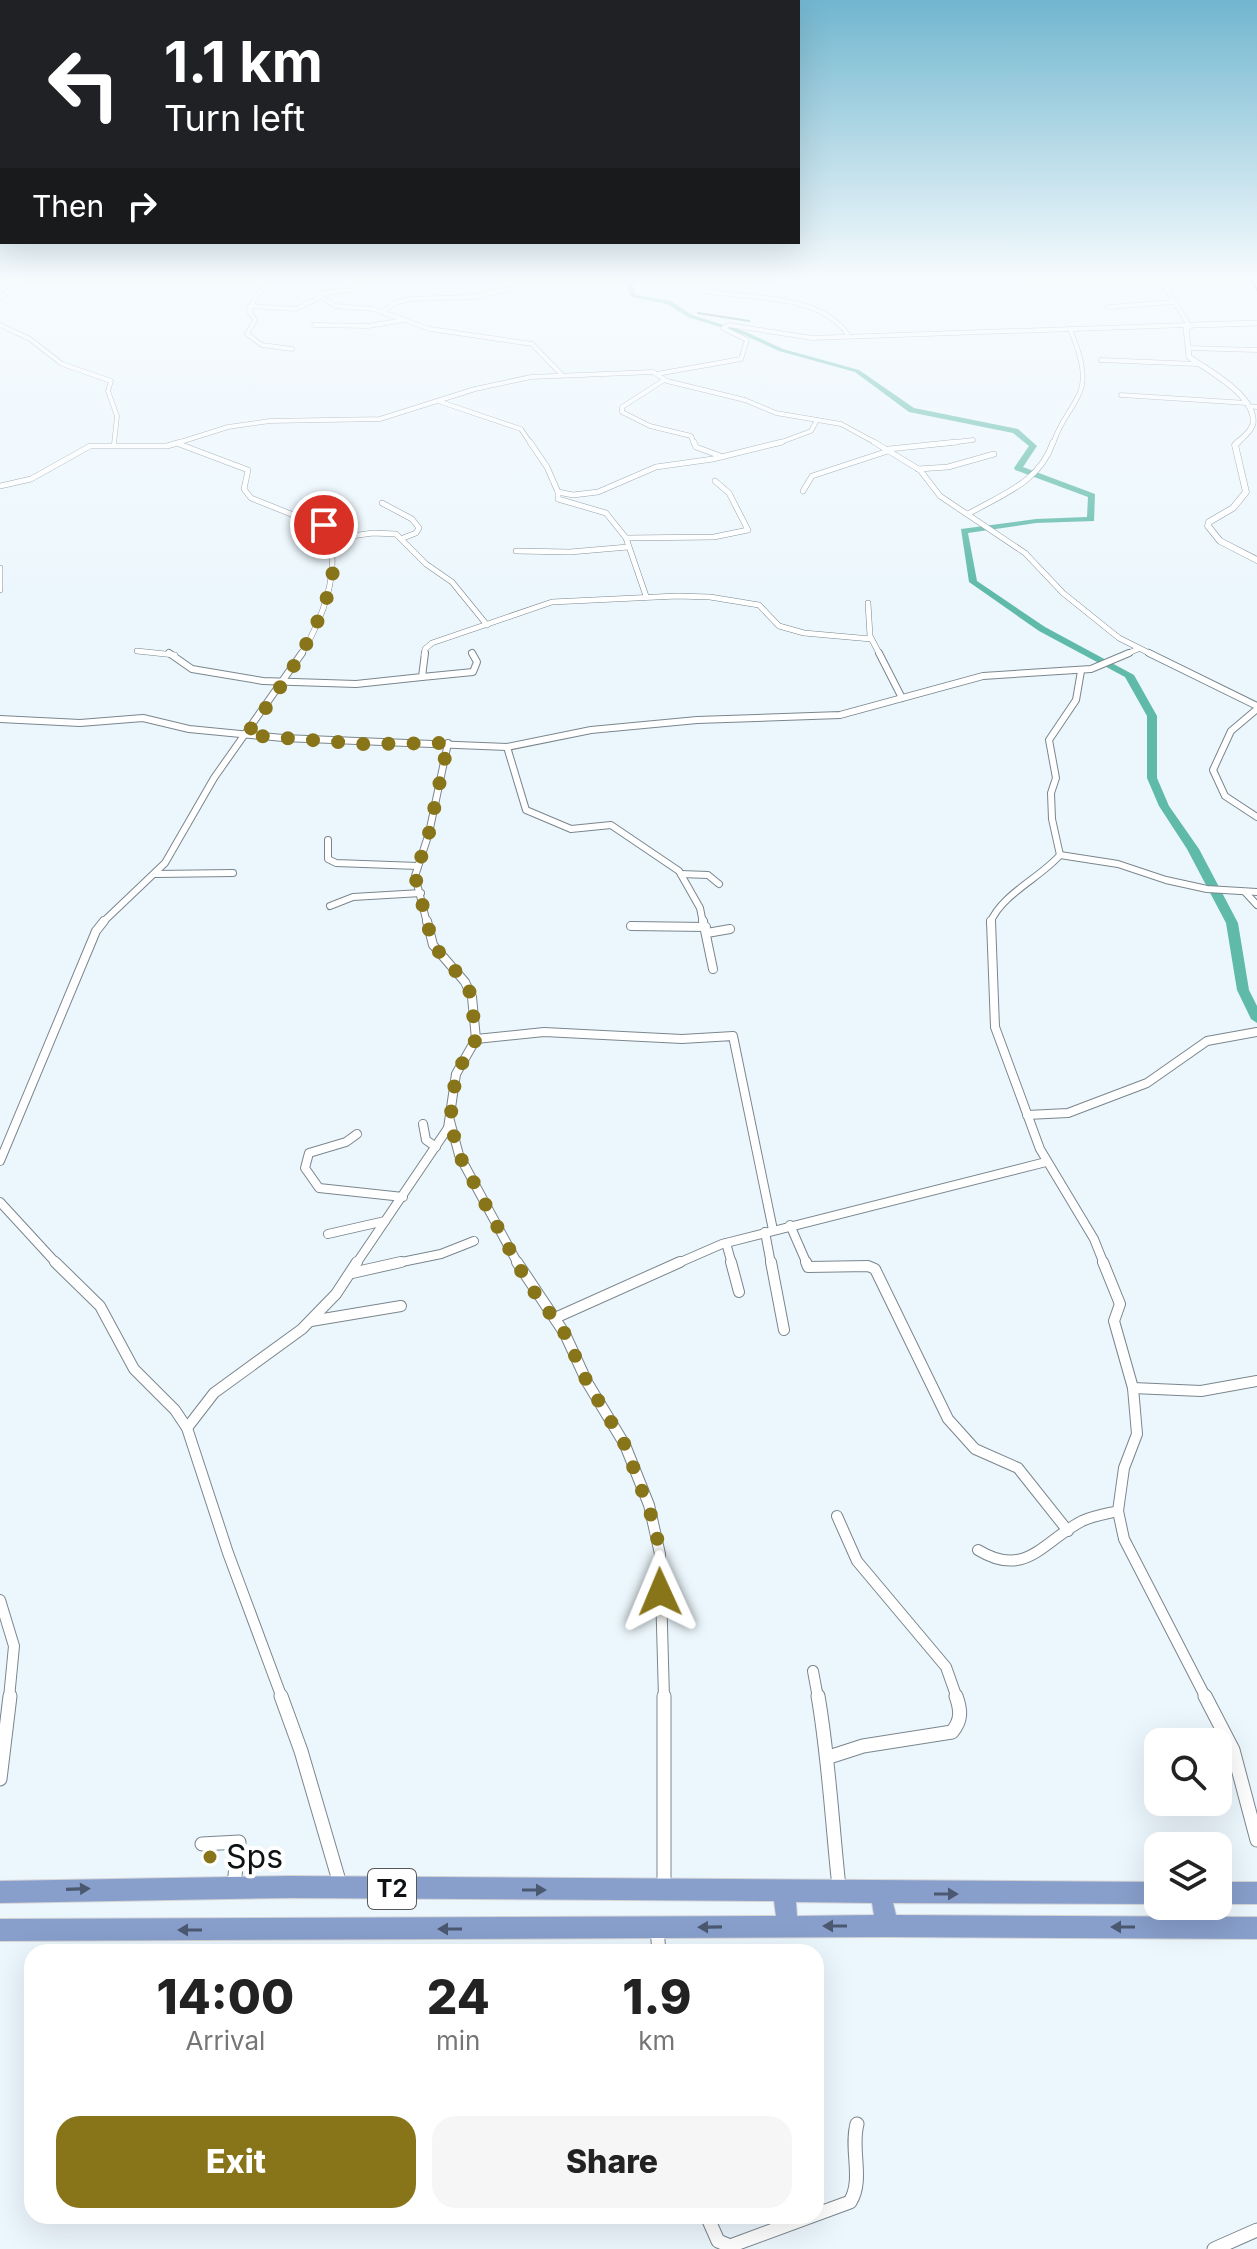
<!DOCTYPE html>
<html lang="en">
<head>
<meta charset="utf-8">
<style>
	body { margin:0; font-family:Inter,sans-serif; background:#f6f6f6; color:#222; height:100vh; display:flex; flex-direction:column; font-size:30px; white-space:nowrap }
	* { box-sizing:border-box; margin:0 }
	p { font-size:26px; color:#767676 }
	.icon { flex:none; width:44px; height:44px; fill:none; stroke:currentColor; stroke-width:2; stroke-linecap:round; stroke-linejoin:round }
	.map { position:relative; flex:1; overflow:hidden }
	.drawer { position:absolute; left:24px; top:1944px; width:800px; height:280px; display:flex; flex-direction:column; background:#fff; border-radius:24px; box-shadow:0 8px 32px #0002 }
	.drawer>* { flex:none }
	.top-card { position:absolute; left:0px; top:0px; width:800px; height:244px; box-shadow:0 8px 32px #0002; background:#202124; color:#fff; overflow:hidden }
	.tools { position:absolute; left:1144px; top:1728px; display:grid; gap:16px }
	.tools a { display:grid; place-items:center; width:88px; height:88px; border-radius:16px; background:#fff; box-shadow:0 8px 32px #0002; font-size:40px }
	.pin { position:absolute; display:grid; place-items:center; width:68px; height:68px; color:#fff; margin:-34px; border:4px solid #fff; border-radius:50%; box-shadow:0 2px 8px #0007 }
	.me { position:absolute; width:88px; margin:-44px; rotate:359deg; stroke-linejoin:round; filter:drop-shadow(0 0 6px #0008) }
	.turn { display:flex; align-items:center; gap:28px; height:168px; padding:0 32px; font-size:36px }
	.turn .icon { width:104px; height:104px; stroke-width:2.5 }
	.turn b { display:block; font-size:56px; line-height:68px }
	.then { display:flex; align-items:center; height:76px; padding:0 32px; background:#0003; gap:16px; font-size:30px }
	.eta { display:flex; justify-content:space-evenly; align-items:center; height:136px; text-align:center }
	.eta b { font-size:48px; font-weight:800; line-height:56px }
	.primary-button { display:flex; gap:16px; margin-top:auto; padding:16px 32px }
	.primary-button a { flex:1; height:92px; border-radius:24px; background:#887519; color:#fff; font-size:32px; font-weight:800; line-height:92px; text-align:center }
	.primary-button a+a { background:#f6f6f6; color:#222 }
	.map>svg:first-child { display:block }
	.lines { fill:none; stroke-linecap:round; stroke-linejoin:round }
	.stream { stroke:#47887d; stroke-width:2 }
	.river { fill:#5fbaa9; fill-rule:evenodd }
	.minor-far5-casing { stroke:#7a868d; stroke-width:5 }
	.minor-far4-casing { stroke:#7a868d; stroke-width:6 }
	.minor-far3-casing { stroke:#7a868d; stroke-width:8 }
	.minor-far2-casing { stroke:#7a868d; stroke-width:10 }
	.minor-far1-casing { stroke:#7a868d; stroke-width:12 }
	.minor-casing { stroke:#7a868d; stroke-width:15 }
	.tertiary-far1-casing { stroke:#7a868d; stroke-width:6 }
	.tertiary-casing { stroke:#7a868d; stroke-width:7 }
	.trunk-casing { stroke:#d4d4d5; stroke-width:2 }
	.minor-far5 { stroke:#fff; stroke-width:4 }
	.minor-far4 { stroke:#fff; stroke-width:5 }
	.minor-far3 { stroke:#fff; stroke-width:6 }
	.minor-far2 { stroke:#fff; stroke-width:8 }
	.minor-far1 { stroke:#fff; stroke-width:10 }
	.minor { stroke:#fff; stroke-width:13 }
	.tertiary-far1 { stroke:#fff; stroke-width:5 }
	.tertiary { stroke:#fff; stroke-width:6 }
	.trunk { fill:#889fcc; fill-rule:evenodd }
	.oneway { fill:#4b5870 }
	.route { stroke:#887519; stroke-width:14; stroke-dasharray:0 25.2 }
	.poi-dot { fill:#887519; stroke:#fff; stroke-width:3 }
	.labels { text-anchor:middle; stroke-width:8; stroke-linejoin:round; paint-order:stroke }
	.shield { fill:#fff; stroke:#56595b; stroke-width:2 }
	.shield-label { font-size:24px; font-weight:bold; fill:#0e1215 }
	.near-poi-label { font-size:32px; fill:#0e1215; stroke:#fff; text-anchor:start }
</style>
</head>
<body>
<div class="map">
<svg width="1257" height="2249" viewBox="0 0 1257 2249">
	<rect width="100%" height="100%" fill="#ecf7fd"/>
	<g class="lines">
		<g class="stream">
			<polyline points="1250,277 1257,290"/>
			<polyline points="698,313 749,321"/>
		</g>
		<polygon class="river" points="642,277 650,277 632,284 636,295 671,301 692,315 746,332 783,349 859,370 914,408 1018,429 1037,446 1023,467 1095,494 1094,521 1036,523 968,533 977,581 1045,627 1134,675 1157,716 1157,778 1169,806 1199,849 1238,923 1249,990 1257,1006 1257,1023 1251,1019 1237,990 1226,923 1187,849 1159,806 1147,778 1147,716 1125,677 1039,631 969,582 961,529 1036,519 1087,517 1088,497 1015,470 1014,468 1029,446 1013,433 909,412 855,372 779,351 742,334 688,317 667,304 631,297 626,283"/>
		<g class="minor-far5-casing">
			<g id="minor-far5">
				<polyline points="373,277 350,290 316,294 336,306 373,309 430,329 532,344 561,374"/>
				<path d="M 716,277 L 701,284 L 705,291 C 750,299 820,293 848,335"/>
				<polyline points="1152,277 1165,287 1189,325"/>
				<polyline points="272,283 256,296 249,311 255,320 247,334 262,345 292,349"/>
				<polyline points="0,298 12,288 40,277"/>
				<polyline points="409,299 473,297 509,289"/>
				<polyline points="250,306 296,309 319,298"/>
				<polyline points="1108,307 1174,302"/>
				<polyline points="382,312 395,303 414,298"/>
				<polyline points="0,325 30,339 62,364 111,381 108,391 117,416 114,444"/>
				<polyline points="314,325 368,326 404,320"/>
				<polyline points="1188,348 1257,350"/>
				<polyline points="1101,360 1197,364"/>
				<polyline points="657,374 741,359 747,340 723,328 729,325 812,338 1187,325"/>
				<polyline points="664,380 622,407 622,412 650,426 691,436 694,444"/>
				<polyline points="1121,395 1247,403"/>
				<polyline points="438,401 521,429 531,444"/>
				<polyline points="1248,406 1257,407"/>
				<polyline points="174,444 228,427 270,421 380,419 475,389 531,377 653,372 667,381 745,400 776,413 841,424 878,444"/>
				<polyline points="776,444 811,431 817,420"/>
				<polyline points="939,444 973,440"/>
				<path d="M 1053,444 C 1060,421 1072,411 1080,392 C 1088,374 1077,346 1070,329"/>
			</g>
		</g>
		<g class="minor-far4-casing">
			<g id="minor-far4">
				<polyline points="530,442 547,467 558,492 573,495 598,492 656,467 713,459 782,442"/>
				<polyline points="694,442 696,447 723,457"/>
				<polyline points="874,442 920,470 940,496 1025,553 1063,593 1119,638 1153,655"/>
				<path d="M 179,444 L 248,470 L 244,489 L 251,498 L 326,528 C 343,569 322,620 301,655"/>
				<polyline points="889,449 957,442"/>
				<polyline points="918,469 948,467 994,454"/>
				<polyline points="0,486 31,479 90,446 167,446 181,442"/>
				<polyline points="803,491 812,476 891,450"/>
				<polyline points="558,492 558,499 606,513 626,538"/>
				<polyline points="382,503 412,519 419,528 416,533 403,538"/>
				<path d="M 968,514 C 1003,494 1040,482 1053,442"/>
				<polyline points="330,539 373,533 396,534 426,564 452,582 487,625"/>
				<polyline points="516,551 570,552 628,547"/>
				<polyline points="0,568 0,590"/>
				<polyline points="646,596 626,538 714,537 748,530 729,493 715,481"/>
				<polyline points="868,603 870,636 880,655"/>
				<polyline points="137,651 175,655"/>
				<polyline points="424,655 425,649 432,643 552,602 677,596 710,597 759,605 779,626 804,633 871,639"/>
				<polyline points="1124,655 1138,649"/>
			</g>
		</g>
		<g class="minor-far3-casing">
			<g id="minor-far3">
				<polyline points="169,653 192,669 263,681 356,684 422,677 425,653"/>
				<polyline points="879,653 902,698"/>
				<polyline points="1149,653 1257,706"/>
				<polyline points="422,677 473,672 477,662 472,653"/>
				<polyline points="1257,709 1231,731 1213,770 1225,796 1257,817"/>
				<polyline points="0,719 80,723 143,718 189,729 283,738 507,747 591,730 697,720 840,715 983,676 1091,669 1129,653"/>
				<polyline points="507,747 526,810 571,829 611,825 679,871 700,908 703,923"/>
				<polyline points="328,840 328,859 336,863 418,866"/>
				<polyline points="1060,855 1118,864 1166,880 1207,889 1257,892"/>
				<polyline points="156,874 233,873"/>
				<polyline points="681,874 708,875 719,884"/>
				<polyline points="1245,892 1257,905"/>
				<polyline points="330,906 353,897 421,893"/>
				<polyline points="102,923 165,863 214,778 302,653"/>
				<polyline points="427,923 415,876 429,833 448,743"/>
				<path d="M 990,923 C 1002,894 1040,878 1060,855 L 1052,819 L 1051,793 L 1056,778 L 1049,740 L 1076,700 L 1081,671"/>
			</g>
		</g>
		<g class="minor-far2-casing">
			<g id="minor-far2">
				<polyline points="703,921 713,969"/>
				<polyline points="991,921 995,1027 1040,1149 1094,1239 1104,1264"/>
				<polyline points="631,926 706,927"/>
				<polyline points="707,933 730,929"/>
				<polyline points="476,1039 544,1032 682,1039 733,1036 773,1230"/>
				<polyline points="1027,1115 1068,1113 1147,1083 1207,1041 1257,1032"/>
				<polyline points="450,1121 459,1155 518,1264"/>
				<polyline points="423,1124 426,1140 436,1147"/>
				<polyline points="357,1134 346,1142 309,1153 305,1168 319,1188 403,1197"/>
				<polyline points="0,1161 96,931 104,921"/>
				<polyline points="0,1202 57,1264"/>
				<polyline points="790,1225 807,1264"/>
				<polyline points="765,1232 771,1264"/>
				<polyline points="328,1234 385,1221"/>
				<polyline points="726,1243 732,1264"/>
				<polyline points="356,1264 448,1128 456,1074 476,1039 472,997 465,982 433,945 427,921"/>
				<polyline points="392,1264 441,1254 474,1241"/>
				<polyline points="676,1264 722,1244 1046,1162"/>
			</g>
		</g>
		<g class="minor-far1-casing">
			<g id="minor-far1">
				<polyline points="55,1262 100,1306 134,1369 175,1410 187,1428 228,1553 282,1698"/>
				<polyline points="517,1262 565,1334 587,1382 625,1445 649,1505 660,1554 664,1698"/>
				<polyline points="731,1262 739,1292"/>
				<polyline points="771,1262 784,1330"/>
				<polyline points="806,1262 808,1267 868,1266 875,1269 948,1419 975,1449 1018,1468 1068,1531"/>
				<polyline points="1103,1262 1120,1304 1114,1321 1133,1388 1137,1434 1124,1468 1118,1511 1124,1539 1206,1698"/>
				<polyline points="352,1273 401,1262"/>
				<polyline points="555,1318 680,1262"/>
				<polyline points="311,1321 401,1306"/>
				<polyline points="1133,1388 1201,1391 1257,1381"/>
				<polyline points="187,1428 214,1393 302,1329 336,1294 357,1262"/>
				<polyline points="837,1516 857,1561 946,1667 957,1698"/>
				<path d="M 978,1550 C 1026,1579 1042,1542 1082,1521 C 1093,1516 1106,1514 1118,1511"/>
				<polyline points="0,1600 14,1646 9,1698"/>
				<polyline points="813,1671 818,1698"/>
			</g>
		</g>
		<g class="minor-casing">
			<g id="minor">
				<polyline points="281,1696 301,1751 340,1884"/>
				<polyline points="664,1696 664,1886"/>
				<path d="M 818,1696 C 829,1759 832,1823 839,1887"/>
				<polyline points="1205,1696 1233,1750 1257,1840"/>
				<path d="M 829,1757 L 863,1746 L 952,1732 C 962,1720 961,1710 956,1696"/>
				<polyline points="0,1779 10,1696"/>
				<polyline points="202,1844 239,1842 234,1884"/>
				<polyline points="657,1929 659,1952"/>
				<path d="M 707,2216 L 718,2241 L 730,2246 L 850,2202 C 864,2180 850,2149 857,2124"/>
				<polyline points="1214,2249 1257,2230"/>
			</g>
		</g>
		<g class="tertiary-far1-casing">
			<path id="tertiary-far1" d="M 1236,444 C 1242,438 1251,432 1253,424 C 1257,396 1209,371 1189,357 L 1186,328 L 1193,325 L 1257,323"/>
		</g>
		<g class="tertiary-casing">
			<polyline id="tertiary" points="1238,442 1235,445 1246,492 1233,508 1209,522 1208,526 1220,541 1257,560"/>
		</g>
		<g class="trunk-casing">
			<g id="trunk">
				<path d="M 290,1876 L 1158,1882 L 1158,1904 L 893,1903 L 896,1915 L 1257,1917 L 1257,1939 L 887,1937 L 0,1941 L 0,1919 L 776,1916 L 774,1901 L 290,1898 L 0,1903 L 0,1881 ZM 796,1902 L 872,1903 L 874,1915 L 797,1916 Z"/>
				<rect x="1218" y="1882" width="39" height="22"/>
			</g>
		</g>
		<use href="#minor-far5" class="minor-far5"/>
		<use href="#minor-far4" class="minor-far4"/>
		<use href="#minor-far3" class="minor-far3"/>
		<use href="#minor-far2" class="minor-far2"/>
		<use href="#minor-far1" class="minor-far1"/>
		<use href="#minor" class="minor"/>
		<use href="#tertiary-far1" class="tertiary-far1"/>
		<use href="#tertiary" class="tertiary"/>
		<use href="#trunk" class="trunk"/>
	</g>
	<defs><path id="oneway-solid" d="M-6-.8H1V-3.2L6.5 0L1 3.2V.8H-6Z" transform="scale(2)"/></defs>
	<g class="oneway">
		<use href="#oneway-solid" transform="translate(78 1889) rotate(-2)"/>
		<use href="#oneway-solid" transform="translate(534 1890)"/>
		<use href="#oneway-solid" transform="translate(946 1894)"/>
		<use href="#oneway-solid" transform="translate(835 1926) rotate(180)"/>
		<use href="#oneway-solid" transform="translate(710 1927) rotate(179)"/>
		<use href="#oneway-solid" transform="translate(1123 1927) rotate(-180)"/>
		<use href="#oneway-solid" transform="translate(450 1929) rotate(180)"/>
		<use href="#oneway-solid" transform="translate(190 1930) rotate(180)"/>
	</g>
	<linearGradient id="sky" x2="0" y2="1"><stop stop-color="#71b6cf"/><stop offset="0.47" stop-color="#f6fbfe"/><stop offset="1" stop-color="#f6fbfe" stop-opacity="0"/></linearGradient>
	<rect width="1257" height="591" fill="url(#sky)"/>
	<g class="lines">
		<path class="route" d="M 324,525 C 362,580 278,692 246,735 L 363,744 L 448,743 L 429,833 L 415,876 L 433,945 L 465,982 L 472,997 L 475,1041 L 456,1074 L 450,1121 L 459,1155 L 527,1282 L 565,1334 L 587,1382 L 625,1445 L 655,1526 L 660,1554 L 660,1592"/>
	</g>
	<circle class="poi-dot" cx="210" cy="1857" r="8"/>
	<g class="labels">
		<rect class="shield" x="368" y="1869" width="48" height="40" rx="6"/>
		<g class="shield-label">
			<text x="392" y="1897">T2</text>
		</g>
		<g class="near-poi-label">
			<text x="226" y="1868">Sps</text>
		</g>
	</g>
</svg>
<div class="tools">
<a><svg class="icon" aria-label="search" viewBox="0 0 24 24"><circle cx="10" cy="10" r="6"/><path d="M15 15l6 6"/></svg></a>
<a><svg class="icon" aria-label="layers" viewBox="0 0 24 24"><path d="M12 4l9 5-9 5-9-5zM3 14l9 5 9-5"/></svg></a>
</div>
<div class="pin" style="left:324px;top:525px;background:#d93025"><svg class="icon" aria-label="arrive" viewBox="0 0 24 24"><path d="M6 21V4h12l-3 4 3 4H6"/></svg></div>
<svg class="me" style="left:660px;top:1592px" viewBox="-20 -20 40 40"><path d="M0-17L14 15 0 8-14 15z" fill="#887519" stroke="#fff" stroke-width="4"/></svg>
<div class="top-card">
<div class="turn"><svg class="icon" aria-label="left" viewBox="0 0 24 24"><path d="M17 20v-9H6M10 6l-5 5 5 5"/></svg><div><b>1.1 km</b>Turn left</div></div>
<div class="then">Then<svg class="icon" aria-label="right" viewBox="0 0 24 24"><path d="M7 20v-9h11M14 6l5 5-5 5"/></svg></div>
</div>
<section class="drawer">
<div class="eta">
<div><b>14:00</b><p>Arrival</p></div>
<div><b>24</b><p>min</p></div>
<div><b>1.9</b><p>km</p></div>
</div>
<div class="primary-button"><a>Exit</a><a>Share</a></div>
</section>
</div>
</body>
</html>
